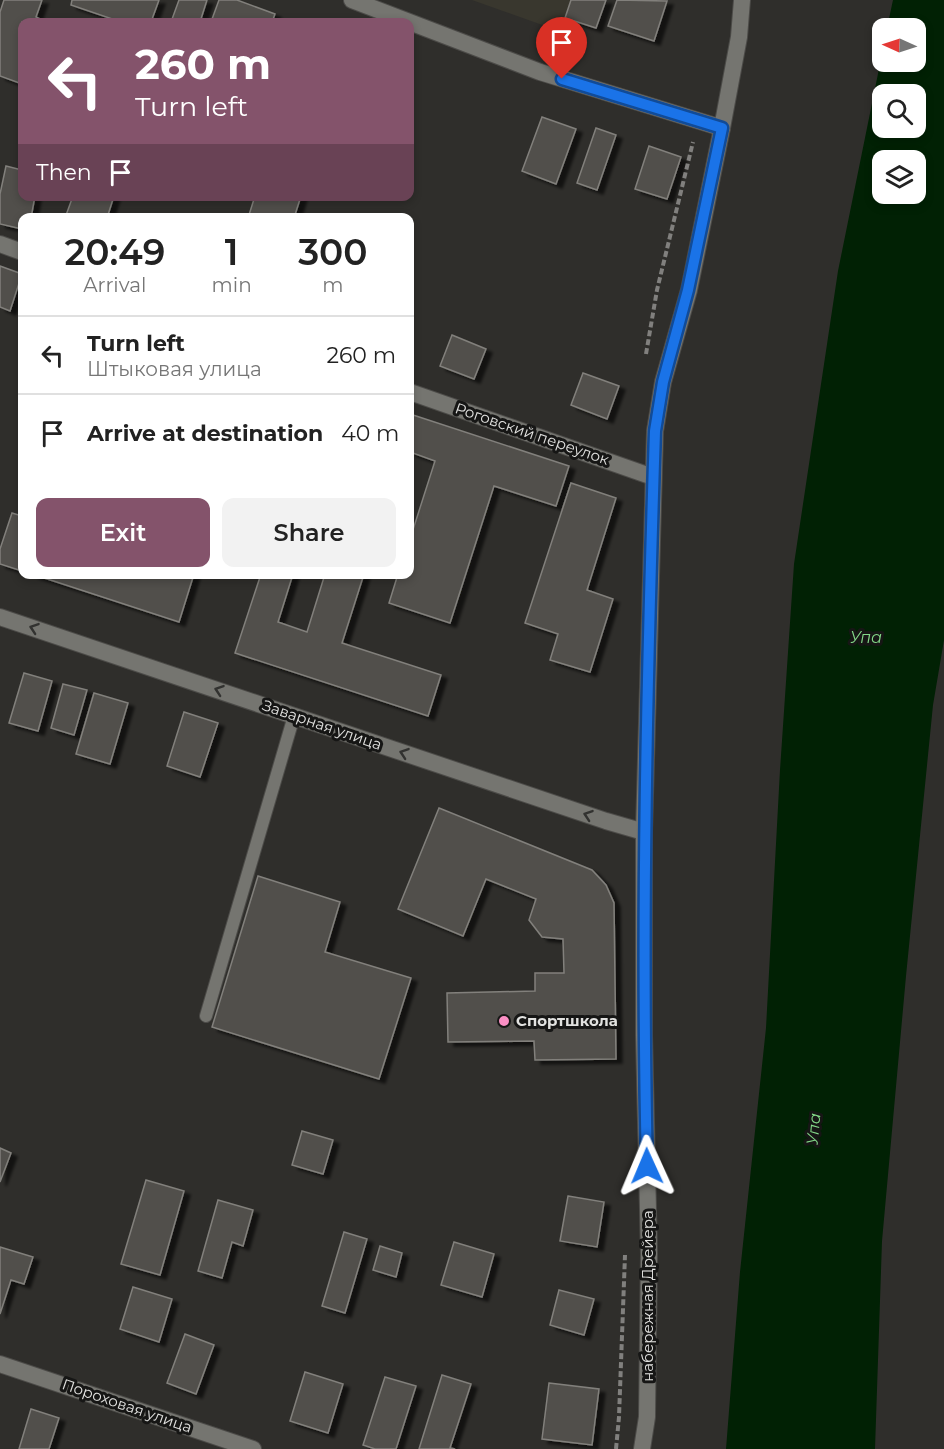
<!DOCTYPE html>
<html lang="en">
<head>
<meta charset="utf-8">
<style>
	body { margin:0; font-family:Montserrat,sans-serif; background:#f2f2f2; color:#222; height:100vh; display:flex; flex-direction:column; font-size:22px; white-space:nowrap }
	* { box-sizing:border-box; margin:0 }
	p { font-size:20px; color:#767676 }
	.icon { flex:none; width:33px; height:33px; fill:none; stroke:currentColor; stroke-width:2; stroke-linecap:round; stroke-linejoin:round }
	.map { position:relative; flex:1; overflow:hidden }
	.sheet { position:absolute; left:18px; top:213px; width:396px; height:366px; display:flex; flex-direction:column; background:#fff; border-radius:12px; box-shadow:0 3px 9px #0003 }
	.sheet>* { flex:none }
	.top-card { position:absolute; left:18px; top:18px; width:396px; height:183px; border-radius:12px; box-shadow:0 3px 9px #0003; background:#84536b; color:#fff; overflow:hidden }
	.needle { width:39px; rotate:273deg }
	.controls { position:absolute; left:872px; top:18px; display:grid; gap:12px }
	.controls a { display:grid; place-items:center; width:54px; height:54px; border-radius:12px; background:#fff; box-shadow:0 3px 9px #0003; font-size:30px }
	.pin { position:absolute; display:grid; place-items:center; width:51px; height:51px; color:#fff; margin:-62px -26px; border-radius:50% 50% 50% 0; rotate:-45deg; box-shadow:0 0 6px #0007 }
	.pin .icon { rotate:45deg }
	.me { position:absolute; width:66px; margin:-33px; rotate:359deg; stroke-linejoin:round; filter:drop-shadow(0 0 4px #0008) }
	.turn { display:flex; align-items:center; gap:21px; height:126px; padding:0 18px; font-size:27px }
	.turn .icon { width:78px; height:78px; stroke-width:2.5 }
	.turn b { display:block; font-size:42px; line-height:51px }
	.then { display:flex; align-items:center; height:57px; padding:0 18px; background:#0003; gap:12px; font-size:22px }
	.eta { display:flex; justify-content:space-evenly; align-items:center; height:102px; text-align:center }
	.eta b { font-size:36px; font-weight:600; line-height:42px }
	.cta { display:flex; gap:12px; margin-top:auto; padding:12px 18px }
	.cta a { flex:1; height:69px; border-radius:12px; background:#84536b; color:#fff; font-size:24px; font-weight:600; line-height:69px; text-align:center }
	.cta a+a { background:#f2f2f2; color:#222 }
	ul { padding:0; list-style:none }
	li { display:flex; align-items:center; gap:18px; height:78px; padding:0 18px; border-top:2px solid #e0e0e0 }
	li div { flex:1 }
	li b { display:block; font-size:22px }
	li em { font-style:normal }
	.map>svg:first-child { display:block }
	.built { fill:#39372e }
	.water { fill:#012104; fill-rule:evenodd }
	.building { fill:#514f4b; stroke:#82807c; stroke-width:1.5; filter:url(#shadow) }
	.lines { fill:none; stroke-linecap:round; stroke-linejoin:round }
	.service-casing { stroke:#4c4b48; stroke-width:14 }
	.minor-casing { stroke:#4c4b48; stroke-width:18 }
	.secondary-casing { stroke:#4c4b48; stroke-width:18 }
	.path { stroke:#81807e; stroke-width:4; stroke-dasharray:6 3; stroke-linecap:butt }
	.service { stroke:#757570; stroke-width:12 }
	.minor { stroke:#757570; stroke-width:16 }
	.secondary { stroke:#757570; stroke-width:16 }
	.oneway { stroke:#323230 }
	.route-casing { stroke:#114b97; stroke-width:15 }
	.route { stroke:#1a73e8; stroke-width:10 }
	.poi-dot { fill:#fb8fc4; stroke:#161615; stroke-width:2 }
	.labels { text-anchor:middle; stroke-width:6; stroke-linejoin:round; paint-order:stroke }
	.street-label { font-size:15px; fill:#e2e2e0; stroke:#161615 }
	.poi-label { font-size:15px; font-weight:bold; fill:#e2e2e0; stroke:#161615; text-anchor:start }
	.water-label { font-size:16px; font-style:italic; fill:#84da89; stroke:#161615 }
</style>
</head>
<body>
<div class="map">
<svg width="944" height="1449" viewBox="0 0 944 1449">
	<defs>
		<filter id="shadow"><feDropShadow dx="6" dy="4" stdDeviation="1.5" flood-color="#0009"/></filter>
	</defs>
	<rect width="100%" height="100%" fill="#2f2e2b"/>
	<polygon class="built" points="472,0 587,0 576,37"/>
	<path class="water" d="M 893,0 L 944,0 L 944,640 L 933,705 L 906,976 L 882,1241 L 875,1449 L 726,1449 L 740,1272 L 766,1028 L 780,770 L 794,564 L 838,271 L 882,54 L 882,62 L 915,62 L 915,28 L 887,28 ZM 882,94 L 915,94 L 915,128 L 882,128 ZM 882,160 L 915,160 L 915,194 L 882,194 Z"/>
	<g class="building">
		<polygon points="4,0 42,0 36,17 42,20 41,22 22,22 22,84 0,76 0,12"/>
		<polygon points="72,0 159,0 151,22 121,22 71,5"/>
		<polygon points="179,0 207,0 200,22 171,22"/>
		<polygon points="219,0 237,0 275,14 272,22 211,22"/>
		<polygon points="571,0 606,0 596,28 565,18"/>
		<polygon points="617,0 667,1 654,41 608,26"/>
		<polygon points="542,117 576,129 556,184 522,171"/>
		<polygon points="596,128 616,135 597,190 577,183"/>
		<polygon points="649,146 681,157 667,199 635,189"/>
		<polygon points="6,166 22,170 22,196 35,196 31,218 22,218 22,229 0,224 0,194"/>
		<polygon points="73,196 114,196 107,218 65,218"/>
		<polygon points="255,196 301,196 294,218 248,218"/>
		<polygon points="0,266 22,274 10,311 0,307"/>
		<polygon points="452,335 486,349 474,379 440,366"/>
		<polygon points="583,373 619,386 607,419 571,405"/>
		<polygon points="410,414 569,466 556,506 494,486 450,623 389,603 398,574 410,574 410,539 435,461 410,452"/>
		<polygon points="571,483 616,498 587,590 613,599 590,672 550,660 558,634 525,623"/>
		<polygon points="12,513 22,516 22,571 0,564 0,549"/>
		<polygon points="32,574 194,574 179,622"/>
		<polygon points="261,574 293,574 278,622 307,632 325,574 364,574 342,643 441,675 428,716 235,653"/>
		<polygon points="24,673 52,681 38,731 9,723"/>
		<polygon points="63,684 87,690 74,735 51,728"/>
		<polygon points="94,693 128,703 110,764 76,754"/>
		<polygon points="184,712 218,723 200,777 167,766"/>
		<polygon points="439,808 592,870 606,885 614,903 616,1059 535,1060 534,1041 448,1042 447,993 535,991 535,973 564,973 563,939 542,937 529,920 536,899 486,879 463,936 398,909"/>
		<polygon points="258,876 340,902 325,952 411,978 379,1079 212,1027"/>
		<polygon points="302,1131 333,1140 323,1174 292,1165"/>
		<polygon points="0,1148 11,1153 0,1182"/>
		<polygon points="146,1180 184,1191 160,1275 121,1264"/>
		<polygon points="568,1196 604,1202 597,1247 560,1241"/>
		<polygon points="218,1200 253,1210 243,1246 232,1242 222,1278 198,1271"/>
		<polygon points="344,1232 367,1239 345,1313 322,1306"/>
		<polygon points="454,1242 494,1254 482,1297 441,1285"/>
		<polygon points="380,1246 402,1253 396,1277 373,1270"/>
		<polygon points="0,1247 33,1257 24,1284 11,1280 0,1314"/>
		<polygon points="133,1287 172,1299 159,1342 120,1329"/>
		<polygon points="559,1290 594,1299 584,1335 550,1325"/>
		<polygon points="185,1334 214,1345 196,1394 167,1383"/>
		<polygon points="305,1372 343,1384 328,1433 290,1421"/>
		<polygon points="442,1375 471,1384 450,1448 455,1449 419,1449"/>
		<polygon points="385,1377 416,1386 396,1449 375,1449 363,1445"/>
		<polygon points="549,1383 599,1389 592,1445 542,1439"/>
		<polygon points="31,1409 59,1418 49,1449 19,1449"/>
	</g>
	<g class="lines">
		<g class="service-casing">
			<polyline id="service" points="206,1016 294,716"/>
		</g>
		<g class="minor-casing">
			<g id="minor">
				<polyline points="352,0 540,72 722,128"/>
				<polyline points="0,244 22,252"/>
				<polyline points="410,392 653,477"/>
				<polyline points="0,617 606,821 644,832"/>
				<polyline points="0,1364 253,1449"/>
			</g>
		</g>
		<g class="secondary-casing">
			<polyline id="secondary" points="642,1449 647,1417 649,1254 644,1035 644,832 655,431 663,382 689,290 722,128 739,37 742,0"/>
		</g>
		<g class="path">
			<polyline points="646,354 657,290 693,142"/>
			<polyline points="616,1449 619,1417 625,1255"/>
		</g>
		<use href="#service" class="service"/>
		<use href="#minor" class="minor"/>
		<use href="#secondary" class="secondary"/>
	</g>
	<defs><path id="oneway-chevron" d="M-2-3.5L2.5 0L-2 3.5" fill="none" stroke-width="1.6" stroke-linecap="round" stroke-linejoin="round" transform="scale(1.5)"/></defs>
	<g class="oneway">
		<use href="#oneway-chevron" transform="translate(34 628) rotate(-161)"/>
		<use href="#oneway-chevron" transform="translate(219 690) rotate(-161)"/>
		<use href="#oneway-chevron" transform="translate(404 753) rotate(-161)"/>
		<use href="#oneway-chevron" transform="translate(588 815) rotate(-161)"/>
	</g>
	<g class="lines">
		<g class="route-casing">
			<path id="route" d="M 562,79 L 722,128 L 688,290 L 663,382 L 655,431 C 647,676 641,921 647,1166"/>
		</g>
		<use href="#route" class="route"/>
	</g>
	<circle class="poi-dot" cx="504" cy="1021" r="6"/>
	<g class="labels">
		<g class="street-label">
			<text transform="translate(532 434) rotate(19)" y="5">Роговский переулок</text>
			<text transform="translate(322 725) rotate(19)" y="5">Заварная улица</text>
			<text transform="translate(648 1296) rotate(-90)" y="5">набережная Дрейера</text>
			<text transform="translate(127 1406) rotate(19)" y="5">Пороховая улица</text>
		</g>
		<g class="poi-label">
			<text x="516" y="1026">Спортшкола</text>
		</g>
		<g class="water-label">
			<text x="866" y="643">Упа</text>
			<text transform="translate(813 1129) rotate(-85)" y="6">Упа</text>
		</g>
	</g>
</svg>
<div class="controls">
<a><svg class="needle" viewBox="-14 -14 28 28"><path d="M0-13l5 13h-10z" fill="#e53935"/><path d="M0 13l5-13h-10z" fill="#767676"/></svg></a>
<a><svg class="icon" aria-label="search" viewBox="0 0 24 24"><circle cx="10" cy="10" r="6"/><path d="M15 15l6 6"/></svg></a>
<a><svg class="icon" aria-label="layers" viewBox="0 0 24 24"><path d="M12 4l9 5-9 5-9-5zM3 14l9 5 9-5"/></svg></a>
</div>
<div class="pin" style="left:562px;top:79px;background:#d93025"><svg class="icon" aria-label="arrive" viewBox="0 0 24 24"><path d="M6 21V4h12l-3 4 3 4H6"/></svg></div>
<svg class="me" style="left:647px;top:1166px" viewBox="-20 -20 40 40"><path d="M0-17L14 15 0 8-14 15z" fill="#1a73e8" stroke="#fff" stroke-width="4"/></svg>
<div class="top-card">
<div class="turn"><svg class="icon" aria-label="left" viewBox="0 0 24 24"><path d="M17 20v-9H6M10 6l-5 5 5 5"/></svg><div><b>260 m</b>Turn left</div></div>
<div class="then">Then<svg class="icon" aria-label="arrive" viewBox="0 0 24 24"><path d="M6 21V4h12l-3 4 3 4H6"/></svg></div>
</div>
<section class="sheet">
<div class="eta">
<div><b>20:49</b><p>Arrival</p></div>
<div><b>1</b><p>min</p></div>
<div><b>300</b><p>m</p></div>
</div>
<ul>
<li><svg class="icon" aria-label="left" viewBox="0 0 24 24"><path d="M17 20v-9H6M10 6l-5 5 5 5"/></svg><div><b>Turn left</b><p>Штыковая улица</p></div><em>260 m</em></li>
<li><svg class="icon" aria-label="arrive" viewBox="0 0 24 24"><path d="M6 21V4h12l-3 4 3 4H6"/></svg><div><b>Arrive at destination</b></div><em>40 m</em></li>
</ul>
<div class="cta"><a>Exit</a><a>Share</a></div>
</section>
</div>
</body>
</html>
